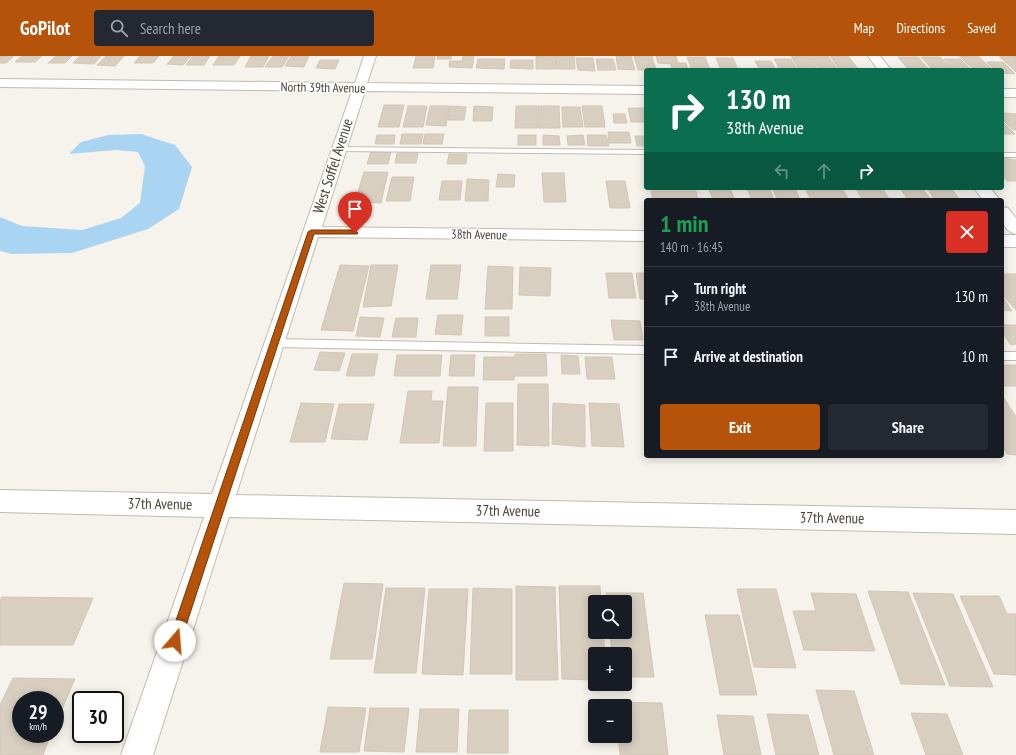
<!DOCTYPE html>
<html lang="en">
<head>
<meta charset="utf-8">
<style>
	body { margin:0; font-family:"PT Sans Narrow",sans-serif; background:#242831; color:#f1f3f6; height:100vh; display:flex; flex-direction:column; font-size:15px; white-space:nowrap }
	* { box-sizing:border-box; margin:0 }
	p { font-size:13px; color:#9ea1a6 }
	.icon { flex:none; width:22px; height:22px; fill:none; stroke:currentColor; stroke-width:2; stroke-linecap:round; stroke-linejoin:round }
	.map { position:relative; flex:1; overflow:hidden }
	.drawer { position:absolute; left:644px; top:142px; width:360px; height:260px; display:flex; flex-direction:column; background:#171b24; border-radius:4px; box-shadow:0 2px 10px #0003 }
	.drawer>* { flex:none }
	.hud { position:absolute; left:644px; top:12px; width:360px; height:122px; border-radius:4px; box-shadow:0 2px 10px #0003; background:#0b6e4f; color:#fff; overflow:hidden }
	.controls { position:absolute; left:588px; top:539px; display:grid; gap:8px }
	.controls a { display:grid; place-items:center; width:44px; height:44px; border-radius:4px; background:#171b24; box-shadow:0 2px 10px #0003; font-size:20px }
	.speed { position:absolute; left:12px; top:635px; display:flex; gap:8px; font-size:20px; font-weight:700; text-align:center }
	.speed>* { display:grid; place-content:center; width:52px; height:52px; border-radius:50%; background:#171b24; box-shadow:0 2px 10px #0003; line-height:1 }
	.speed small { font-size:10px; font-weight:400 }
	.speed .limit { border:2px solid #111; border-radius:6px; background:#fff; color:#111 }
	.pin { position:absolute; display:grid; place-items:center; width:34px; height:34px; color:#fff; margin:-41px -17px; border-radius:50% 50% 50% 0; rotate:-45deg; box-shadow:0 0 4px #0007 }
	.pin .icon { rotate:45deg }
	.me { position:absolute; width:44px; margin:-22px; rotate:18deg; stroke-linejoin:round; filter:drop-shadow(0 0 3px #0008) }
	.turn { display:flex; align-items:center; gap:14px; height:84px; padding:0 16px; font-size:18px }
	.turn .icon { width:52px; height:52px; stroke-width:2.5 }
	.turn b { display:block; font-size:28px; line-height:34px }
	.lanes { display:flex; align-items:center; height:38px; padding:0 16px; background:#0003; justify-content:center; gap:20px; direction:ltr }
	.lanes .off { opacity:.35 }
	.round { display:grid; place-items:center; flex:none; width:42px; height:42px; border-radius:4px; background:#242831 }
	.overview { display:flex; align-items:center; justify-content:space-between; height:68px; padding:0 16px }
	h1 { font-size:24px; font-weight:600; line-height:30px; color:#1e9e55 }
	.cta { display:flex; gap:8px; margin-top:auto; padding:8px 16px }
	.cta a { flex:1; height:46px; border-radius:4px; background:#b45309; color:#fff; font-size:16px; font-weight:600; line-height:46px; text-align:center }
	.cta a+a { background:#242831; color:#f1f3f6 }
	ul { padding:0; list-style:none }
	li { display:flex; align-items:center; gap:12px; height:60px; padding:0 16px; border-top:1px solid #363941 }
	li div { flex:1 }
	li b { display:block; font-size:15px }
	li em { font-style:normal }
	header { display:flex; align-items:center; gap:24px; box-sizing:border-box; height:56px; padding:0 20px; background:#b45309; color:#fff }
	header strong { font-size:19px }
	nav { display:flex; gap:22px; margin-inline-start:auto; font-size:14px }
	.search { width:280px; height:36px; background:#242831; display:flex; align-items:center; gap:10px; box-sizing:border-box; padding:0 14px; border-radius:4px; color:#9ea1a6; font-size:15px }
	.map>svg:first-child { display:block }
	.water { fill:#a9d4f2 }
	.building { fill:#d8cfc1; stroke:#d3c7b4 }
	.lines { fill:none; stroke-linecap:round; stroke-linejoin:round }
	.service-casing { stroke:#c2bbae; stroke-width:2 }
	.minor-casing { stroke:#c2bbae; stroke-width:2 }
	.service { fill:#fff; fill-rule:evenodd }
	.minor { fill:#fff; fill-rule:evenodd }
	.route { fill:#b45309; stroke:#753606 }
	.labels { text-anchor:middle; stroke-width:3; stroke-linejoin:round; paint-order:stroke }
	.far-street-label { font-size:13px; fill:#4b4439; stroke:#fff }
	.street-label { font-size:15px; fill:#4b4439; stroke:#fff }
</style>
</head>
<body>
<header>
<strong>GoPilot</strong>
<div class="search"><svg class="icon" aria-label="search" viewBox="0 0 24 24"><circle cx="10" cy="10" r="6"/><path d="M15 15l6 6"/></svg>Search here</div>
<nav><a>Map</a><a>Directions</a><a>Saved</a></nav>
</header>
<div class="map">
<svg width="1016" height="699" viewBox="0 0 1016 699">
	<rect width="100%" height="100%" fill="#f6f3ec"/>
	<polygon class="water" points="141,78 175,89 192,111 179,153 148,173 72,197 12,198 0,195 0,161 22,170 82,174 121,162 140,147 145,110 138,96 116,94 69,98 81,86 109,79"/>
	<g class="building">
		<polygon points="0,0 14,0 6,7 0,7"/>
		<polygon points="22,0 42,0 35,6 15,6"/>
		<polygon points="56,0 72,0 65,7 48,7"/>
		<polygon points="80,0 101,0 94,8 73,7"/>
		<polygon points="106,0 124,0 115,10 97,9"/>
		<polygon points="140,0 159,0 153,7 134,7"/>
		<polygon points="174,0 191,0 183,9 167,8"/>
		<polygon points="193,0 210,0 204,9 186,9"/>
		<polygon points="219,0 240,0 234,9 213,9"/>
		<polygon points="251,0 269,0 263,11 245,11"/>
		<polygon points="273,0 289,0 282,11 265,11"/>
		<polygon points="291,0 309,0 304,11 285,10"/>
		<polygon points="416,0 435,0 433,12 413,12"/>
		<polygon points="438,0 451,0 451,3 437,3"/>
		<polygon points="463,0 474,0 472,12 449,11 450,5 462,5"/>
		<polygon points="536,0 555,0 556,13 536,13"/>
		<polygon points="556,0 574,0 575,13 557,13"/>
		<polygon points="616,0 631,0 635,14 618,13"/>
		<polygon points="634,0 652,0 656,14 638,14"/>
		<polygon points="656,0 676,0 678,7 686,7 688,14 672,14 671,8 658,7"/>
		<polygon points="791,0 809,0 818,14 799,14"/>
		<polygon points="810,0 828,0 838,14 820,14"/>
		<polygon points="830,0 848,0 859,14 840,14"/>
		<polygon points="959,0 978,0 993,14 974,14"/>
		<polygon points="999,0 1016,0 1016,16"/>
		<polygon points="687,1 705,1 710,14 692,14"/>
		<polygon points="898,1 918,1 929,14 909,14"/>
		<polygon points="921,1 940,1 953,14 933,14"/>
		<polygon points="576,2 593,2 595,15 578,14"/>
		<polygon points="716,2 733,2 738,14 721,14"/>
		<polygon points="478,3 505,3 504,13 476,12"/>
		<polygon points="596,3 613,3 616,14 598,14"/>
		<polygon points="774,3 791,3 797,14 780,14"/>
		<polygon points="944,3 960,3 971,14 954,14"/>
		<polygon points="320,4 339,4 335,13 316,12"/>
		<polygon points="511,4 533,4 533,13 510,12"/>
		<polygon points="755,5 771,5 776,14 760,14"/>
		<polygon points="987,6 1003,6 1015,18 1002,17 1002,14 995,14"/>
		<polygon points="384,49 404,49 399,71 378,71"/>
		<polygon points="408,50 427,50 423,71 403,71"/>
		<polygon points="430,50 449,50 446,70 426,69"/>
		<polygon points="450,50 466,51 464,64 448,64"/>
		<polygon points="474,50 493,51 492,65 473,65"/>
		<polygon points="516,50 537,50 537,72 515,72"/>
		<polygon points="538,50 559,50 560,72 538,72"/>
		<polygon points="582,50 602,50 605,71 585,71"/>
		<polygon points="562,51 580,51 583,71 563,71"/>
		<polygon points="628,52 644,52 646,66 631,66"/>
		<polygon points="1002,57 1016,58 1016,74 1013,74 1002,63"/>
		<polygon points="613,58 625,58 627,67 614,67"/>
		<polygon points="1002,65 1015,78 1002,78"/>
		<polygon points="608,76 629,76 631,87 609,87"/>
		<polygon points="402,78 423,78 421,88 400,88"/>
		<polygon points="425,78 444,78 442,88 423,88"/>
		<polygon points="377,79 395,79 394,88 375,88"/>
		<rect x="518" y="79" width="18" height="10"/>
		<polygon points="543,79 559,80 560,89 543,89"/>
		<polygon points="583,79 585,89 568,89 567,80"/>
		<polygon points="587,79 606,79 609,90 588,90"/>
		<polygon points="635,80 646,80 646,90 637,90"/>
		<polygon points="371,96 391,96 388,108 367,108"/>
		<polygon points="397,97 418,97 416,107 395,107"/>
		<polygon points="449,98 467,98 466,108 447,108"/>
		<polygon points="1002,102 1016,104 1016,125 1007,125 1002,119"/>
		<polygon points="364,116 388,116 381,147 355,146"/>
		<polygon points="542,117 564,117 566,146 544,146"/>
		<polygon points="498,118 515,119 514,131 496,131"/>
		<polygon points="392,121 414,121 410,145 386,145"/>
		<polygon points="467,123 489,124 488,145 465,145"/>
		<polygon points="442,125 462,125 460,144 439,144"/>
		<polygon points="606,125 625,125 630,152 610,152"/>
		<polygon points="747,132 769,132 774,144 752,144"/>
		<polygon points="772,132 795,132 800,144 778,144"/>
		<polygon points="805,132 842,132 849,144 811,144"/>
		<polygon points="855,132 882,132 890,144 863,144"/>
		<polygon points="900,132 922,132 931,144 908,144"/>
		<polygon points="927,132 951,132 960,144 935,144"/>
		<polygon points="709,133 730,133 735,144 713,144"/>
		<polygon points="651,135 696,135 698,144 653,144"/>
		<polygon points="340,209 369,210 353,275 321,274"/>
		<polygon points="371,209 398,209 391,250 363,251"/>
		<polygon points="431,209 461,209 457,243 426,243"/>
		<polygon points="488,210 513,211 512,253 485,253"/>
		<polygon points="520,211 551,212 550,240 519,239"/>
		<polygon points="606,217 632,217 636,242 609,242"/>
		<polygon points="636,217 646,217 646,243 640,243"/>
		<polygon points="1002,218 1016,218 1016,254 1002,238"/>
		<polygon points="1002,240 1012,255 1002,254"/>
		<polygon points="438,259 463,259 461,279 435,278"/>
		<polygon points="360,261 384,262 380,281 356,280"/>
		<rect x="485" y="261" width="24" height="19"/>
		<polygon points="396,262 418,262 416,281 392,281"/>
		<polygon points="611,264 640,265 643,284 614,284"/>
		<polygon points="1002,269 1016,269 1016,288 1011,289 1002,276"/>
		<polygon points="320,296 345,297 339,315 314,314"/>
		<polygon points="352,298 378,298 374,320 346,320"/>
		<polygon points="515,298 546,298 547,320 515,320 514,324 483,324 484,301 515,301"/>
		<polygon points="397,299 442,299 440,320 394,320"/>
		<polygon points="451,299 475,299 474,320 449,320"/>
		<polygon points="561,299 578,300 580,318 562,318"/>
		<polygon points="585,301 612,301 615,323 587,323"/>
		<polygon points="1002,309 1016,309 1016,330 1003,330"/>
		<polygon points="518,328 548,328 549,390 517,389"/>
		<polygon points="448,331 478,331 476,390 443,390"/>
		<polygon points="408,335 432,335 431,345 443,345 439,387 400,387"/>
		<polygon points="1002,339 1016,361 1016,399 1007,398 1002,390"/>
		<polygon points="301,347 334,348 325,386 290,386"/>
		<polygon points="486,347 513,347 513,395 484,395"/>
		<polygon points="553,347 585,349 585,391 552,388"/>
		<polygon points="589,347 619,348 624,391 592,390"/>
		<polygon points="339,348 374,348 367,384 331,383"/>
		<polygon points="344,527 383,528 372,603 330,603"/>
		<polygon points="516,530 555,531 558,624 516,624"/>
		<polygon points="559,530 600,530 601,546 595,546 595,576 603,576 605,598 595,598 595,624 562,623"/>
		<polygon points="386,532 425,532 416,617 374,617"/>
		<polygon points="473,532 512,533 512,618 470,618"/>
		<polygon points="429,533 468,533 463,619 422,618"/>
		<polygon points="737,533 776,533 796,612 754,611"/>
		<polygon points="868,535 908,536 945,629 901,628"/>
		<polygon points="606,537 643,537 654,621 625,621 625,598 612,598 610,576 625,576 625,546 607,546"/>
		<polygon points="811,537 856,538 875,595 804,594 793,555 816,555"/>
		<polygon points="913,537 953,538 993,631 950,630"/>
		<polygon points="960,540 999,540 1007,558 1016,558 1016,619 994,618"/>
		<polygon points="2,541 93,542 73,589 0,589 0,544"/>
		<polygon points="705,559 739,559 757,639 720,639"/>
		<polygon points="13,622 75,623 55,669 55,644 21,644 21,678 51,678 43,699 0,699 0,649"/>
		<polygon points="816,634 854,635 874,699 834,699"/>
		<polygon points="615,646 662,647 668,699 620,699 618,680 625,680 625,650 616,650"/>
		<polygon points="328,651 366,652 359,696 320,696"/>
		<polygon points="370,652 409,652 404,696 364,695"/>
		<polygon points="420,653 459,653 457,696 416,696"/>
		<polygon points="469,654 508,654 508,697 467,697"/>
		<polygon points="911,657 947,658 963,699 926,699"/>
		<polygon points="767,658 808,659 819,699 776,699"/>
		<polygon points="717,659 753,660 761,699 724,699"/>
	</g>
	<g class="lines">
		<g class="service-casing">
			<g id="service">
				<polygon points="336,91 646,94 646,98 339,95 336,95"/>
				<rect x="1002" y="97" width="14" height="4"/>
				<polygon points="274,283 646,290 646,298 274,291 269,287"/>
				<rect x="1002" y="296" width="14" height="8"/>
			</g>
		</g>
		<g class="minor-casing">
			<g id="minor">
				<polygon points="364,0 376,0 367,27 646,30 646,38 365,35 322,171 646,175 646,185 318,181 236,439 1016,454 1016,478 229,461 153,699 121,699 204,461 0,456 0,434 212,438 352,35 0,31 0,23 355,27"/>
				<polygon points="868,0 880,0 891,14 878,14"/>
				<rect x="1002" y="33" width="14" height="8"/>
				<polygon points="974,132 990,132 1000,144 983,144"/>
				<path d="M 1002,151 L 1008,152 L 1016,162 L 1016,178 C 1002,175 1002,163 1002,151 Z"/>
				<rect x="1002" y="179" width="14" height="12"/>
			</g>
		</g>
		<use href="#service" class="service"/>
		<use href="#minor" class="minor"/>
	</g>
	<polygon class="route" points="355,174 358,177 357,178 314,178 181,585 179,589 175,591 171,589 169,585 308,176 311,174"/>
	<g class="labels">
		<g class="far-street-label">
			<text transform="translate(323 31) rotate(1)" y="5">North 39th Avenue</text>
			<text transform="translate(479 178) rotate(1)" y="5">38th Avenue</text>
		</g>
		<g class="street-label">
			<text transform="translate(333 110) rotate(-72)" y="5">West Soffel Avenue</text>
			<text transform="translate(160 448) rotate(1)" y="5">37th Avenue</text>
			<text transform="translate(508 455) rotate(1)" y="5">37th Avenue</text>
			<text transform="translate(832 462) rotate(1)" y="5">37th Avenue</text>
		</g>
	</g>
</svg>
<div class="controls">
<a><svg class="icon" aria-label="search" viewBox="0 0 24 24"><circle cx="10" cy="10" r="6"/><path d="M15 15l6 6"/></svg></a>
<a>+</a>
<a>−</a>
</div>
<div class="speed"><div>29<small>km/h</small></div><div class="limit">30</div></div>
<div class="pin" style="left:355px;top:177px;background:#d93025"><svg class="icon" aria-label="arrive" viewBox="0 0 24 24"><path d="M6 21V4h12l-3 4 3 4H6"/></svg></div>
<svg class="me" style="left:175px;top:585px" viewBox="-20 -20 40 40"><circle r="19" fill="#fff"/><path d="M0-13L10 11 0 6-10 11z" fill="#b45309"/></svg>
<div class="hud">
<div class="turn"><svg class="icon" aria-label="right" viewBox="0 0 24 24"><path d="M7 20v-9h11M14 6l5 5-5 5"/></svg><div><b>130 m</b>38th Avenue</div></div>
<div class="lanes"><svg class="icon off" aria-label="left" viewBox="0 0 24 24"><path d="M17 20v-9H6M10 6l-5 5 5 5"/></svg><svg class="icon off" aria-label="ahead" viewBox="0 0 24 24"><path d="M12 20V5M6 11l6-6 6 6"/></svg><svg class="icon" aria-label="right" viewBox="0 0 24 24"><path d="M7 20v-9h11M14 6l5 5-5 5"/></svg></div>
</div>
<section class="drawer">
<div class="overview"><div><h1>1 min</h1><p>140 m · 16:45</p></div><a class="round" style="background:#d93025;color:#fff"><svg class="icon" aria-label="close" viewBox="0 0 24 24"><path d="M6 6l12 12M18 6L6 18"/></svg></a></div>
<ul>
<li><svg class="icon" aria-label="right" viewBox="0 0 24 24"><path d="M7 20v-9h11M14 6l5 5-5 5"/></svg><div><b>Turn right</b><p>38th Avenue</p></div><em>130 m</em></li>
<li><svg class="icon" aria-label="arrive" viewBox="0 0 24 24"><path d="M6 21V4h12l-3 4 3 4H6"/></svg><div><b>Arrive at destination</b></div><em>10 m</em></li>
</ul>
<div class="cta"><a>Exit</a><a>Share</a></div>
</section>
</div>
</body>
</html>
